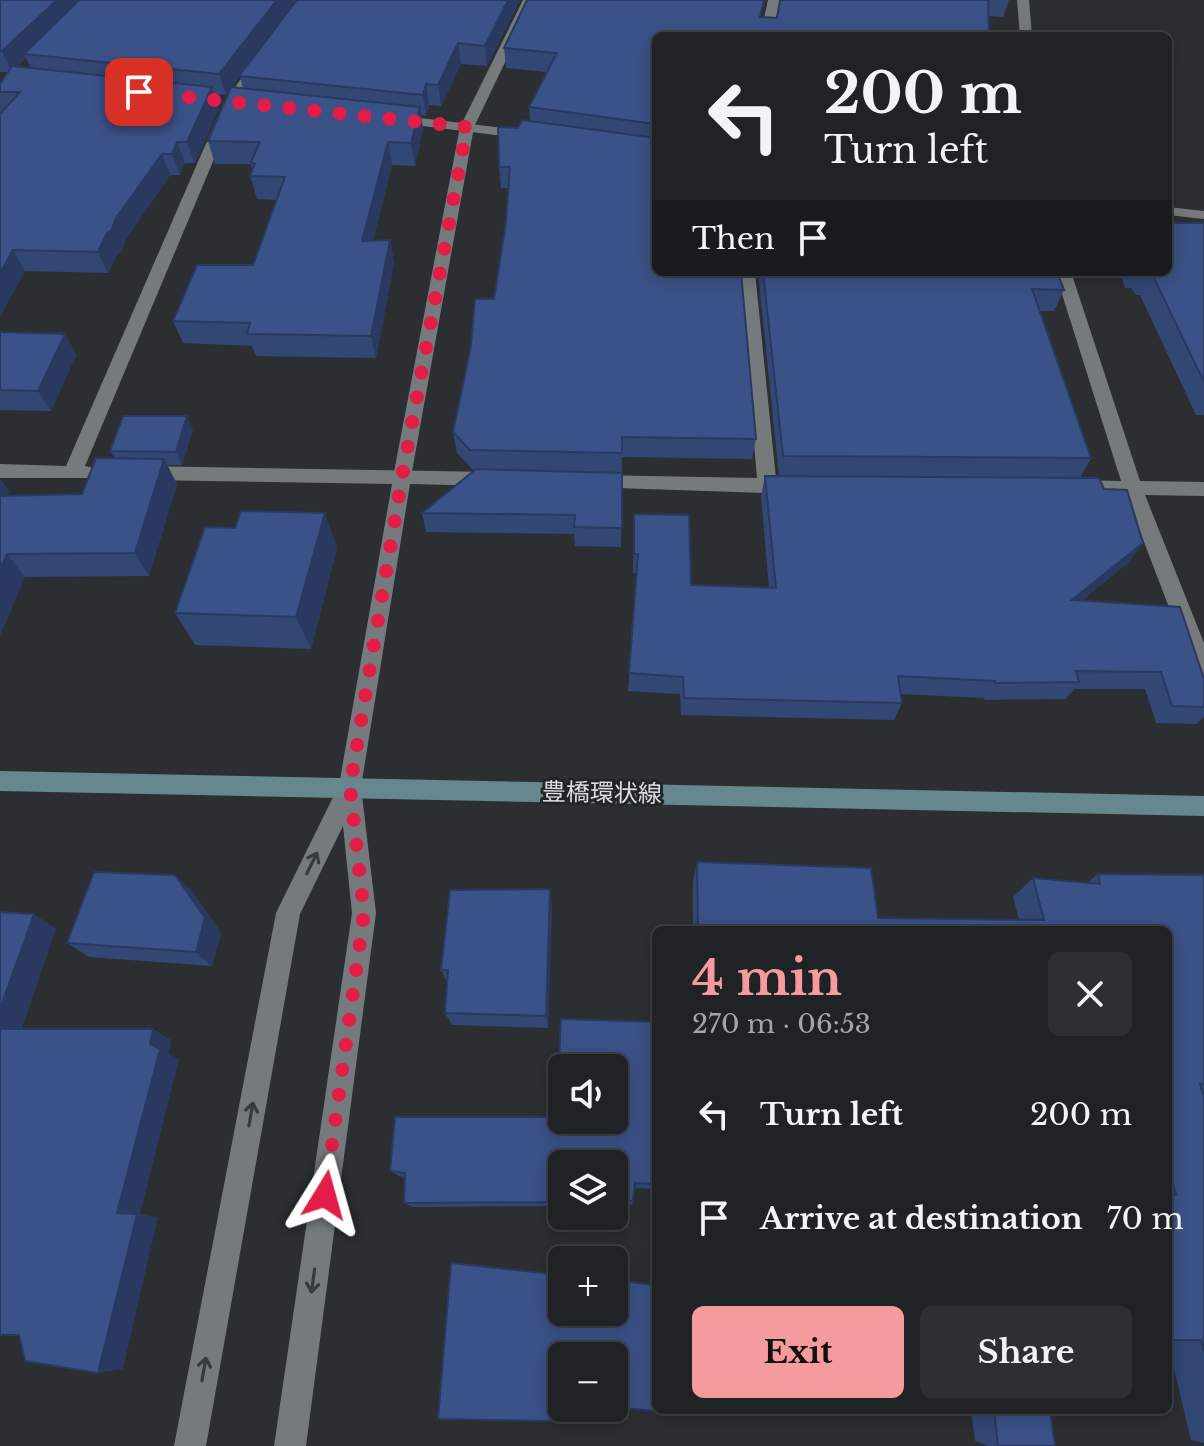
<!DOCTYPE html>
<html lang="en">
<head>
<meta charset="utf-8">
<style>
	body { margin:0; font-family:"Libre Baskerville","Noto Sans JP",serif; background:#2d2f32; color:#f1f3f6; height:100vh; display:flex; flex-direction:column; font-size:30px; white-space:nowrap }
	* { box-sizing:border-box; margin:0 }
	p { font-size:26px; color:#a2a4a7 }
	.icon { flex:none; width:44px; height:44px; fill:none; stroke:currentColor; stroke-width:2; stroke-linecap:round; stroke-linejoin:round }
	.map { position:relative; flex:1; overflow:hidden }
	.side { position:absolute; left:652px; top:926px; width:520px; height:488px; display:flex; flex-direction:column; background:#202326; border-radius:12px; box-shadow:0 4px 20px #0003,0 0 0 2px #3d4043 }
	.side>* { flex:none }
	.top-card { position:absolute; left:652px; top:32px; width:520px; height:244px; border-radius:12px; box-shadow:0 4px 20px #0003,0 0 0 2px #3d4043; background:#202326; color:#f1f3f6; overflow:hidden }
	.tools { position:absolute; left:548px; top:1054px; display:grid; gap:16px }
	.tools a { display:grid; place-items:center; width:80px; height:80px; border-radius:12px; background:#202326; box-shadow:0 4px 20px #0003,0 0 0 2px #3d4043; font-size:40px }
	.pin { position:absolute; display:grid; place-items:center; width:68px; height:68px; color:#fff; margin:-34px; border-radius:16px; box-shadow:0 4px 12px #0006 }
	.me { position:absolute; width:88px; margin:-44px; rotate:8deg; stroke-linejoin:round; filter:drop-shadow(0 0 6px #0008) }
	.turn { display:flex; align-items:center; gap:28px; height:168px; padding:0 40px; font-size:36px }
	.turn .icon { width:104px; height:104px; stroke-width:2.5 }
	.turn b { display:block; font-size:56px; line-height:68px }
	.then { display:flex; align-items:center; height:76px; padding:0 40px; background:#0003; gap:16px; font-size:30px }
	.round { display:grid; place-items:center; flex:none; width:84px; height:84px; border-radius:12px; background:#2d2f32 }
	.headline { display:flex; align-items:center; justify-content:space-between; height:136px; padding:0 40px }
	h1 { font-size:48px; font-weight:700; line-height:60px; color:#f59b9d }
	.action { display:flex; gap:16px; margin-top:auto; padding:16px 40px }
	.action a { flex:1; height:92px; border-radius:12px; background:#f59b9d; color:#111; font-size:32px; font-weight:700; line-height:92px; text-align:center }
	.action a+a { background:#2d2f32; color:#f1f3f6 }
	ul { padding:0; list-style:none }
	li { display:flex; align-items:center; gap:24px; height:104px; padding:0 40px }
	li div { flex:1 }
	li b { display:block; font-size:30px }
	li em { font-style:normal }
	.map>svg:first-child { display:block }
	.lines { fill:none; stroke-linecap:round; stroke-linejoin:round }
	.minor { fill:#757a7d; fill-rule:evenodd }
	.tertiary { fill:#757a7d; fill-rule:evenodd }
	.secondary { fill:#65878d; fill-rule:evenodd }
	.wall { fill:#334775; fill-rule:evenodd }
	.shaded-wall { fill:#29395f }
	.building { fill:#3b5288; stroke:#29395f; stroke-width:2; fill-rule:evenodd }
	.oneway { stroke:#373b3d }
	.route { stroke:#e11d48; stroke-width:14; stroke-dasharray:0 25.2 }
	.labels { text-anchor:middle; stroke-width:6; stroke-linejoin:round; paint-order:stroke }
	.street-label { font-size:24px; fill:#dcdee0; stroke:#222628 }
</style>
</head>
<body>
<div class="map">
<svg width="1204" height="1446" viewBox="0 0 1204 1446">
	<rect width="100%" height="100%" fill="#2b2f32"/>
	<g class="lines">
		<g class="minor">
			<polygon points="768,0 780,0 772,36 760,36"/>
			<polygon points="1017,0 1029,0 1032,36 1020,36"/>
			<polygon points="255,60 266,63 238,102 85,466 94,468 96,473 94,478 0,478 0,464 66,466 224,102"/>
			<polygon points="395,115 528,131 535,135 528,139 390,122 388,119"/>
			<polygon points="1168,207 1204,211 1204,219 1168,215"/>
			<polygon points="739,272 755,272 776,479 799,481 801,486 799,491 767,493 587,487 585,482 587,477 594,475 757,478"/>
			<polygon points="1055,272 1071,272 1140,481 1204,482 1204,496 1145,495 1204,643 1204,679 1196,676 1193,670 1126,495 1074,494 1065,487 1074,480 1121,481"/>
			<polygon points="141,466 492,472 501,479 492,486 410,484 361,787 376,913 306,1446 274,1446 352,913 343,826 300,914 206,1446 174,1446 276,913 339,785 392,484 141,480 132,473"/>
		</g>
		<polygon class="tertiary" points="523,0 535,0 474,127 411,477 402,484 393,477 460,127"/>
		<polygon class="secondary" points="0,771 1204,796 1204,816 0,791"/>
	</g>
	<g class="wall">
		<path d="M 0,0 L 520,0 L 487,66 L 461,64 L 441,106 L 429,105 L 426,116 L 421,115 L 423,129 L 415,166 L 392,165 L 373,240 L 390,240 L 394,263 L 376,358 L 256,356 L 252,346 L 183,343 L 173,321 L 253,265 L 277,200 L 257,199 L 250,176 L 253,169 L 251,164 L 215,164 L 208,141 L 230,89 L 226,95 L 214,94 L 219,108 L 195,163 L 185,163 L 180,175 L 170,175 L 126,239 L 121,252 L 117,254 L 108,273 L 25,271 L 0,316 L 0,80 L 1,82 L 8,72 L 0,72 ZM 26,58 L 31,68 L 17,67 ZM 240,76 L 243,89 L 231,87 Z"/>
		<polygon points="780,0 1009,0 1003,17 989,16 656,36 656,272 756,439 752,459 622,457 621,547 575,546 574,534 426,532 422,513 475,471 473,470 457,453 453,432 494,299 506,222 508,188 501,188 499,167 518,128 530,121 529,107 547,72 506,68 504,48 762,17 777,18"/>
		<polygon points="1170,223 1204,223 1204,415 1196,415 1140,295 1136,295 1131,288 1125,288 1120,272 1168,272"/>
		<polygon points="758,272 1057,272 1064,290 1054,311 1040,311 1091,458 1080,478 1129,562 1081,601 1204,679 1204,717 1196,724 1156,723 1145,689 1074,689 1066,699 985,700 984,698 901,694 902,703 894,720 681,715 680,694 628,691 637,573 633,573 634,514 691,585 769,588 761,496 765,476 779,476"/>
		<polygon points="0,332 65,334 76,355 51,411 0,410"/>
		<polygon points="193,429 182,465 167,465 177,484 149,576 25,577 0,635 0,479 9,491 7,495 82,494 115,459 110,451"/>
		<polygon points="337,548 311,649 195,645 175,613"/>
		<polygon points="697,862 878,918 1019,920 1013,897 1033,878 1087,883 1098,874 1204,875 1204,1443 1191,1440 1168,1344 1168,930 693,930 693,882"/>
		<polygon points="192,891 221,933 212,966 89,957 67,943"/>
		<polygon points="552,905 548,1028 452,1025 445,1013 447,982 441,970"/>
		<polygon points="656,1022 656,1189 635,1188 632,1205 614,1205 614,1164 562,1164 562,1206 413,1207 404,1203 405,1177 399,1176 390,1171 556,1117"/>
		<polygon points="971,1410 1050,1410 1055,1446 988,1446 975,1441"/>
	</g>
	<g class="shaded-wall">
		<polygon points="57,0 87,0 24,54 26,58 12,72 2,51"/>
		<polygon points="277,0 297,0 226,95 219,74"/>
		<polygon points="508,0 520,0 487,66 485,46"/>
		<polygon points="458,43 461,64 441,106 438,85"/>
		<polygon points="426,84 429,105 426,116 423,95"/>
		<polygon points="212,87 219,108 195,163 187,142"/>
		<polygon points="420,107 423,129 415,166 411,143"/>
		<polygon points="177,142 185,163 180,175 172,154"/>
		<polygon points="388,142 392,165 367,264 362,241"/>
		<polygon points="162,154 170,175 126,239 121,252 117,254 108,273 98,252 107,233"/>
		<polygon points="390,240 394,263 376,358 371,336"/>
		<polygon points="13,250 25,271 0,316 0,273"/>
		<polygon points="65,334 76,355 51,411 38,391"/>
		<polygon points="187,416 193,429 182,465 176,452"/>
		<polygon points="164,459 177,484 149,576 135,553"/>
		<polygon points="0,479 9,491 0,509"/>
		<polygon points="325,513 337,548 311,649 296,617"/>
		<polygon points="1143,543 1129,562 1059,618 1072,600"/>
		<polygon points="7,554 25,577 0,635 0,569"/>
		<polygon points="175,875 192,891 221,933 212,966 196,952"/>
		<polygon points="550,889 552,905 548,1028 546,1016"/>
		<polygon points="34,914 56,929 18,1040 0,1032 0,1009"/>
		<polygon points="153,1029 171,1040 169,1054 179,1059 140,1214 158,1217 123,1369 98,1373 117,1213"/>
		<polygon points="554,1396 553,1415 551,1421 551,1402"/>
	</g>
	<g class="building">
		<polygon points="0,0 57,0 2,51 0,51"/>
		<polygon points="79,0 277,0 219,74 24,54"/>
		<polygon points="297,0 508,0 485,46 458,43 438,85 426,84 423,95 239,76"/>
		<polygon points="527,0 764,0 760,17 777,18 780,0 988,0 989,36 656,36 656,124 529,107 557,53 504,48"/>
		<polygon points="12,66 212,87 187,142 177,142 172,154 162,154 116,218 111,231 107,233 98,252 13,250 0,273 0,114 20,92 0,92 0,84"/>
		<polygon points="231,87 420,107 411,143 388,142 362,241 390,240 371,336 247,334 250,323 173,321 197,265 253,265 285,177 250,176 255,164 251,162 260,142 208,141"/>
		<polygon points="522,120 656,138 656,272 741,272 756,439 622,437 622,453 470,450 453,432 471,346 475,299 494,299 506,222 510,167 499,167 498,127 518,128"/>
		<polygon points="1168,219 1170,223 1204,223 1204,382 1152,274 1148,273 1147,272 1168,272"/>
		<polygon points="763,272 1057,272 1064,290 1032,289 1091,458 783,456"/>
		<polygon points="0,332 65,334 38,391 0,390"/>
		<polygon points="123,416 187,416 176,452 110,451"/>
		<polygon points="96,458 164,459 135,553 7,554 0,569 0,496 82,494"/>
		<polygon points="476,469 622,473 622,528 574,527 575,515 422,513"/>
		<polygon points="765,476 1099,478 1104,489 1127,490 1143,543 1072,600 1180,607 1204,679 1204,707 1172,706 1161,672 1076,671 1079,682 996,683 995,681 898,676 902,703 684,698 683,677 629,673 638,554 634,554 634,514 689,515 691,585 776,588"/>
		<polygon points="241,511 325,513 296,617 175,613 205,527 235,528"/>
		<polygon points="697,862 871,868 878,918 1044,920 1033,878 1100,884 1098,874 1204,875 1204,1084 1200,1084 1204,1097 1204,1351 1201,1340 1168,1340 1168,1195 1176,1195 1168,1164 1168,930 698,930"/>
		<polygon points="94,872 175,875 205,918 196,952 67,943"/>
		<polygon points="550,889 546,1016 445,1013 448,970 441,970 450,890"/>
		<polygon points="0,912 34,914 0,1009"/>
		<path d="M 561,1019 L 656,1022 L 656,1184 L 635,1183 L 633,1201 L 614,1201 L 614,1164 L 562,1164 L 562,1202 L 404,1203 L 405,1173 L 390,1171 L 395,1117 L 556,1117 ZM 562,1068 L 614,1068 L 614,1120 L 562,1120 Z"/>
		<polygon points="0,1029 153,1029 150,1044 160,1049 117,1213 137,1214 98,1373 25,1361 19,1335 0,1335"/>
		<polygon points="451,1263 562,1275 562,1312 614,1312 614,1280 656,1285 656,1410 666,1410 666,1412 614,1407 614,1356 562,1356 562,1403 551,1402 551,1421 438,1419"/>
		<polygon points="994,1410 1050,1410 1055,1446 998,1446"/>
	</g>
	<defs><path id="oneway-shaft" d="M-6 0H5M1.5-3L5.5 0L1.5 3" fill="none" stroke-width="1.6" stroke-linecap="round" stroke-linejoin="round" transform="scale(2)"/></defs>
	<g class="oneway">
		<use href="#oneway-shaft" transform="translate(312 863) rotate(-64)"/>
		<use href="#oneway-shaft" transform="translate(251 1114) rotate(-80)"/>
		<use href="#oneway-shaft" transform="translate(313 1281) rotate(98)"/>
		<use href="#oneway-shaft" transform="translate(204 1369) rotate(-80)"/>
	</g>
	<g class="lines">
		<polyline class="route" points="139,92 467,127 402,477 350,787 364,913 325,1195"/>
	</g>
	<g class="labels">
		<g class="street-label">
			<text transform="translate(602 793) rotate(1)" y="8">豊橋環状線</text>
		</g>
	</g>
</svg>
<div class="tools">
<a><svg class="icon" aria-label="sound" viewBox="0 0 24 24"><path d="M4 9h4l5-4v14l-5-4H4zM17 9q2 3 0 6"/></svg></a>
<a><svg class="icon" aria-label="layers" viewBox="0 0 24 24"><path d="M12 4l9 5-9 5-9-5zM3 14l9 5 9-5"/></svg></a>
<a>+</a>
<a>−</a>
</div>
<div class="pin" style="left:139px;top:92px;background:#d93025"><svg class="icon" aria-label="arrive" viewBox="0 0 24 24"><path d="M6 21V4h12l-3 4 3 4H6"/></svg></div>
<svg class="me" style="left:325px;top:1195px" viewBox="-20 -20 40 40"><path d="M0-17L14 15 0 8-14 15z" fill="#e11d48" stroke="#fff" stroke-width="4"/></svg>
<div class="top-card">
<div class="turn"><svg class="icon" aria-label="left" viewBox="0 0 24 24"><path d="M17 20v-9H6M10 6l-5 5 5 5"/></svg><div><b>200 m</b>Turn left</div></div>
<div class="then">Then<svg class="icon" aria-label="arrive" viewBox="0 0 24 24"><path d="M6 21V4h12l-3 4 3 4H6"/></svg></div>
</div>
<section class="side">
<div class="headline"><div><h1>4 min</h1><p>270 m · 06:53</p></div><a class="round"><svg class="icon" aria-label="close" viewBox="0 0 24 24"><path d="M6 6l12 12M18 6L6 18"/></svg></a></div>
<ul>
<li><svg class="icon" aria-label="left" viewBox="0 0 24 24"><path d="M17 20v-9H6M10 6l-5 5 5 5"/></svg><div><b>Turn left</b></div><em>200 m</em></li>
<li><svg class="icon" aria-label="arrive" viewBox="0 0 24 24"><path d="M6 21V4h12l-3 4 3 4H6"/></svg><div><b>Arrive at destination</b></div><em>70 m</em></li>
</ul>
<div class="action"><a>Exit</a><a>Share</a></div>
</section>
</div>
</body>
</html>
